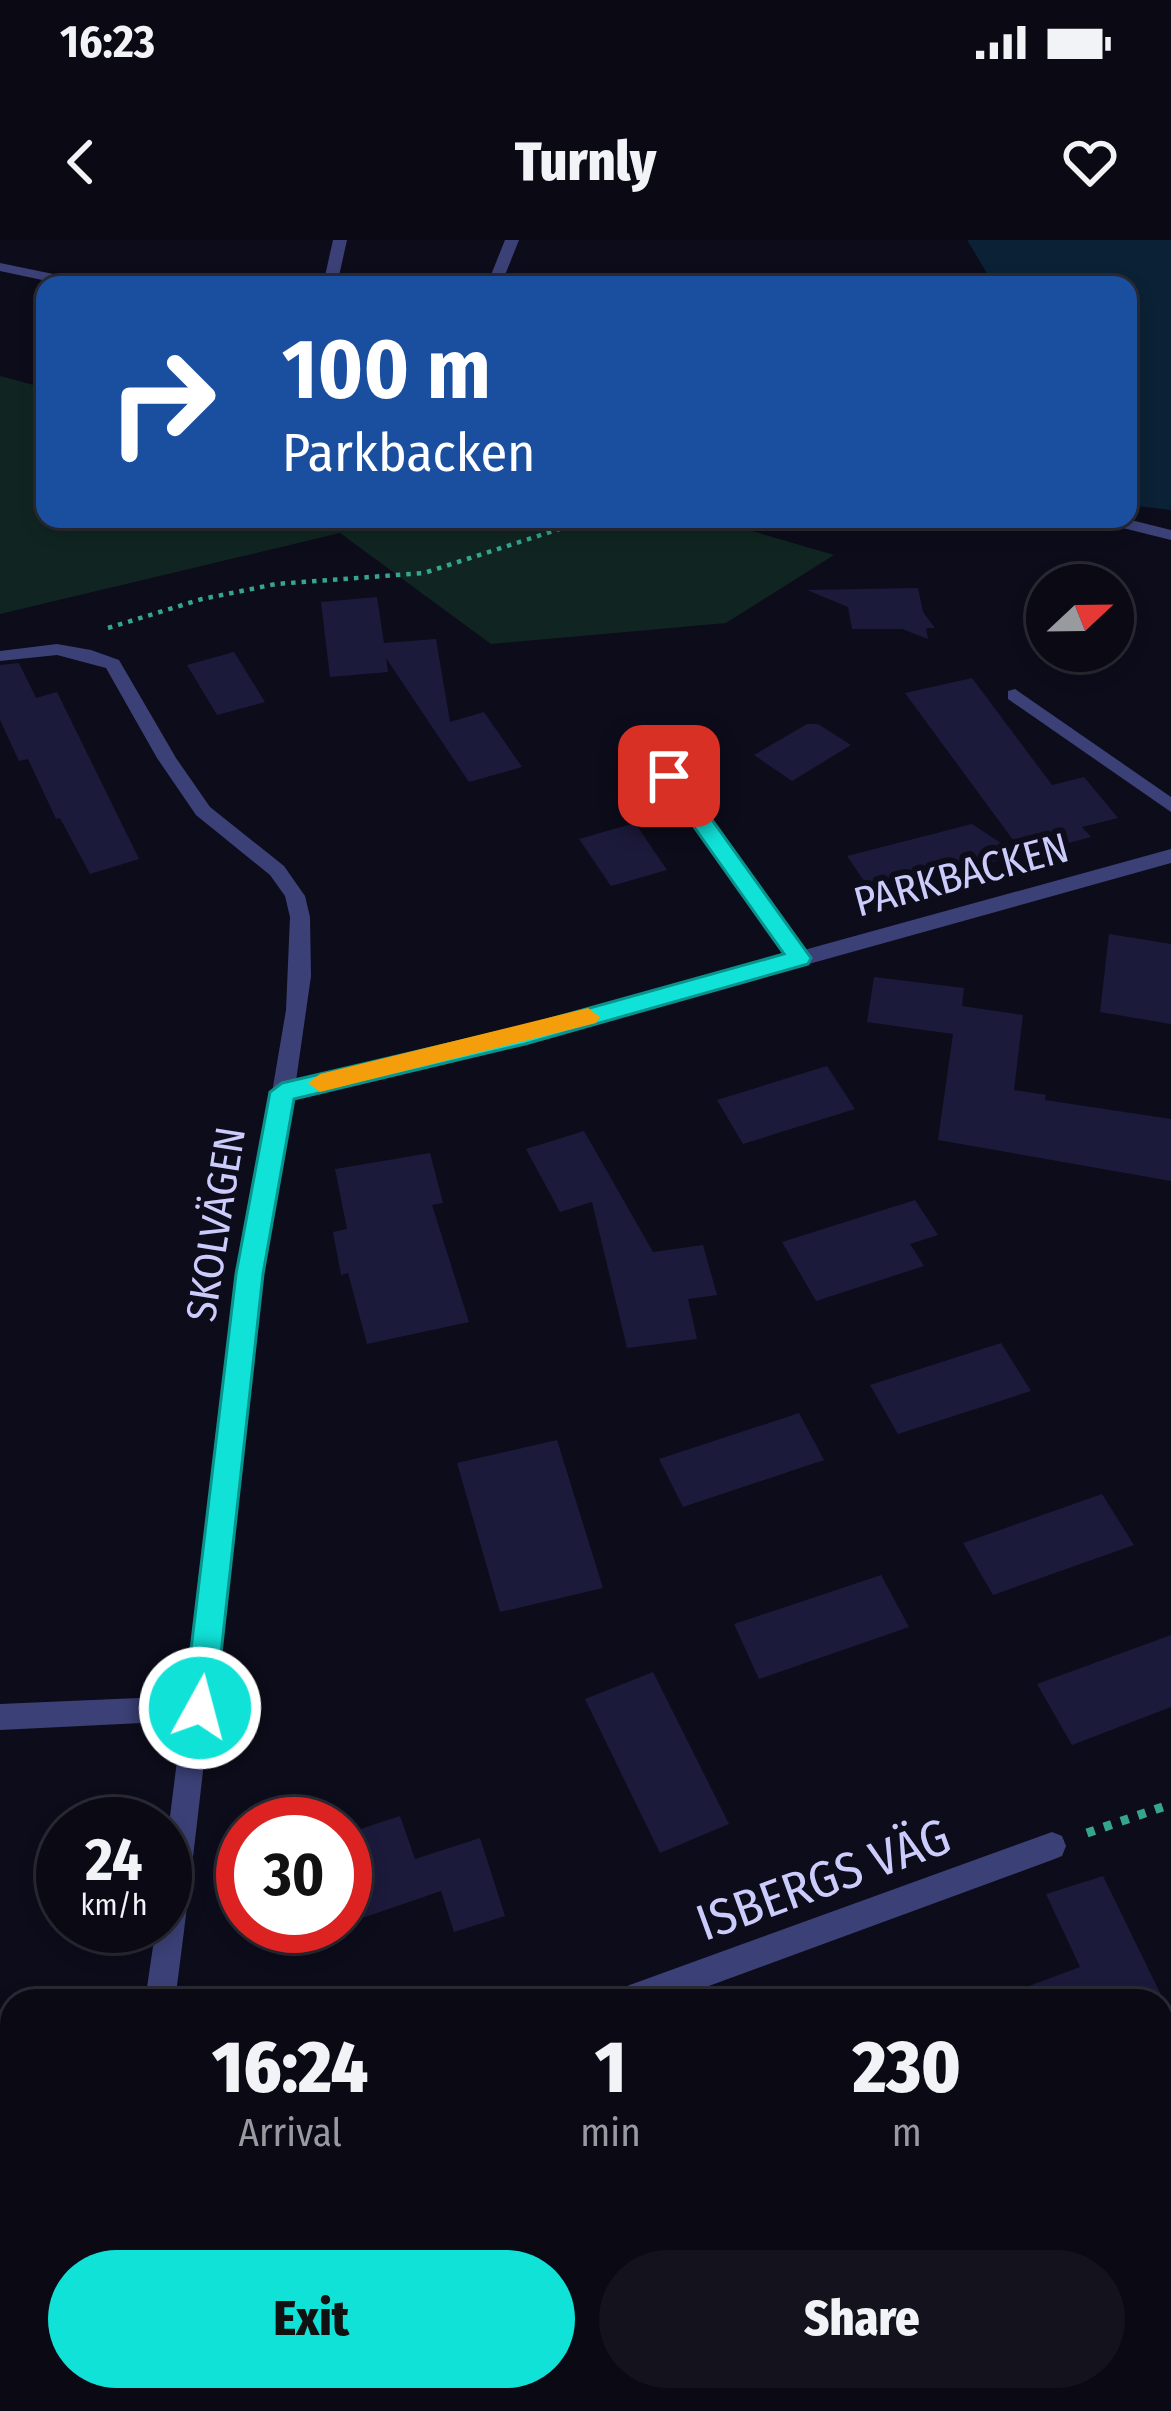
<!DOCTYPE html>
<html lang="en">
<head>
<meta charset="utf-8">
<style>
	body { margin:0; font-family:"Fira Sans Condensed",sans-serif; background:#13121d; color:#f1f3f6; height:100vh; display:flex; flex-direction:column; font-size:45px; white-space:nowrap }
	* { box-sizing:border-box; margin:0 }
	p { font-size:39px; color:#999aa0 }
	.icon { flex:none; width:66px; height:66px; fill:none; stroke:currentColor; stroke-width:2; stroke-linecap:round; stroke-linejoin:round }
	.map { position:relative; flex:1; overflow:hidden }
	.side { position:absolute; left:0px; top:1749px; width:1173px; height:423px; display:flex; flex-direction:column; background:#0a0914; border-radius:36px 36px 0 0; box-shadow:0 6px 18px #0003,0 0 0 3px #2a2a34 }
	.side>* { flex:none }
	.banner { position:absolute; left:36px; top:36px; width:1101px; height:252px; border-radius:24px; box-shadow:0 6px 18px #0003,0 0 0 3px #2a2a34; background:#1a4fa0; color:#fff; overflow:hidden }
	.needle { width:78px; rotate:68deg }
	.controls { position:absolute; left:1026px; top:324px; display:grid; gap:24px }
	.controls a { display:grid; place-items:center; width:108px; height:108px; border-radius:50%; background:#0a0914; box-shadow:0 6px 18px #0003,0 0 0 3px #2a2a34; font-size:60px }
	.speed { position:absolute; left:36px; top:1557px; display:flex; gap:24px; font-size:60px; font-weight:700; text-align:center }
	.speed>* { display:grid; place-content:center; width:156px; height:156px; border-radius:50%; background:#0a0914; box-shadow:0 6px 18px #0003,0 0 0 3px #2a2a34; line-height:1 }
	.speed small { font-size:30px; font-weight:400 }
	.speed .limit { border:18px solid #d22; background:#fff; color:#111 }
	.pin { position:absolute; display:grid; place-items:center; width:102px; height:102px; color:#fff; margin:-51px; border-radius:24px; box-shadow:0 6px 18px #0006 }
	.me { position:absolute; width:132px; margin:-66px; rotate:7deg; stroke-linejoin:round; filter:drop-shadow(0 0 9px #0008) }
	.turn { display:flex; align-items:center; gap:42px; height:252px; padding:0 48px; font-size:54px }
	.turn .icon { width:156px; height:156px; stroke-width:2.5 }
	.turn b { display:block; font-size:84px; line-height:102px }
	.eta { display:flex; justify-content:space-evenly; align-items:center; height:204px; text-align:center }
	.eta b { font-size:72px; font-weight:800; line-height:84px }
	.primary-button { display:flex; gap:24px; margin-top:auto; padding:24px 48px }
	.primary-button a { flex:1; height:138px; border-radius:72px; background:#10e2d8; color:#111; font-size:48px; font-weight:800; line-height:138px; text-align:center }
	.primary-button a+a { background:#13121d; color:#f1f3f6 }
	.status { display:flex; justify-content:space-between; align-items:center; height:84px; padding:0 60px; background:#0a0914; direction:ltr }
	.status svg { height:33px; fill:currentColor }
	header { display:flex; justify-content:space-between; align-items:center; height:156px; padding:0 48px; background:#0a0914; font-size:54px; font-weight:800 }
	.map>svg:first-child { display:block }
	.green { fill:#102521 }
	.water { fill:#0b2135 }
	.building { fill:#1c1a3b }
	.lines { fill:none; stroke-linecap:round; stroke-linejoin:round }
	.path-far1 { stroke:#35a58e; stroke-width:4.5; stroke-dasharray:4.5 6; stroke-linecap:butt }
	.path { stroke:#35a58e; stroke-width:9; stroke-dasharray:8 10; stroke-linecap:butt }
	.street { fill:#3b4177; fill-rule:evenodd }
	.route { fill:#10e2d8; stroke:#0a938c; stroke-width:3 }
	.slow { fill:#f59e0b }
	.labels { text-anchor:middle; stroke-width:12; stroke-linejoin:round; paint-order:stroke }
	.street-label { font-size:42px; fill:#cbccfb; stroke:#0d0c1b }
	.near-street-label { font-size:51px; fill:#cbccfb; stroke:#0d0c1b }
</style>
</head>
<body>
<div class="status"><b>16:23</b><svg viewBox="0 0 49 12"><path d="M0 12V9h3v3zM5 12V6h3v6zM10 12V3h3v9zM15 12V0h3v12zM26 1h20v11H26zM47 4h2v5h-2z"/></svg></div>
<header><svg class="icon" aria-label="back" viewBox="0 0 24 24"><path d="M15 5l-7 7 7 7"/></svg>Turnly<svg class="icon" aria-label="heart" viewBox="0 0 24 24"><path d="M12 20l-8-8c-3-5 5-10 8-4 3-6 11-1 8 4z"/></svg></header>
<div class="map">
<svg width="1171" height="2171" viewBox="0 0 1171 2171">
	<rect width="100%" height="100%" fill="#0d0c1b"/>
	<polygon class="green" points="0,136 45,148 45,279 711,279 834,315 726,383 491,404 340,293 0,374"/>
	<polygon class="water" points="967,0 1171,0 1171,270 1128,265 1128,45 994,45"/>
	<g class="building">
		<polygon points="918,348 923,372 935,388 926,388 928,399 902,389 852,389 848,367 807,350"/>
		<polygon points="377,357 384,403 436,399 450,482 484,472 522,527 469,542 386,418 388,432 330,437 321,362"/>
		<polygon points="234,412 265,462 217,475 187,425"/>
		<polygon points="19,423 36,458 57,452 139,619 90,634 60,578 56,579 28,519 19,521 0,480 0,425"/>
		<polygon points="972,438 1052,545 1084,537 1118,578 1082,587 1091,597 1024,615 905,453"/>
		<polygon points="807,484 818,484 851,505 792,541 754,515"/>
		<polygon points="635,583 667,630 611,646 579,599"/>
		<polygon points="972,584 1019,615 873,654 847,616"/>
		<polygon points="1109,694 1171,704 1171,784 1100,772"/>
		<polygon points="874,737 964,748 962,766 1023,775 1014,850 1046,855 1045,860 1171,879 1171,941 938,900 953,794 867,782"/>
		<polygon points="827,826 855,869 743,904 717,860"/>
		<polygon points="584,891 653,1012 703,1005 717,1055 688,1059 697,1099 627,1108 592,962 560,972 526,909"/>
		<polygon points="430,913 443,963 432,965 469,1082 367,1104 348,1033 341,1035 333,992 347,989 335,929"/>
		<polygon points="915,960 938,995 910,1004 924,1026 816,1061 782,1002"/>
		<polygon points="1001,1103 1031,1151 898,1194 870,1145"/>
		<polygon points="799,1173 824,1220 683,1267 659,1219"/>
		<polygon points="557,1200 603,1348 500,1372 457,1223"/>
		<polygon points="1102,1254 1134,1305 993,1355 963,1303"/>
		<polygon points="881,1335 909,1387 759,1439 734,1384"/>
		<polygon points="1171,1395 1171,1467 1072,1505 1037,1444"/>
		<polygon points="653,1432 729,1584 660,1613 585,1459"/>
		<polygon points="400,1576 415,1619 480,1598 505,1676 454,1692 441,1651 345,1684 345,1594"/>
		<polygon points="1103,1636 1164,1761 1000,1761 999,1757 1080,1727 1046,1654"/>
	</g>
	<g class="lines">
		<polyline class="path-far1" points="108,388 202,359 276,344 424,333 590,279"/>
		<polyline class="path" points="1087,1593 1171,1564"/>
		<g class="street">
			<polygon points="333,0 347,0 337,45 323,45"/>
			<polygon points="505,0 519,0 501,45 487,45"/>
			<polygon points="0,23 87,41 94,45 66,45 0,31"/>
			<polygon points="1049,279 1127,279 1171,290 1171,300 1123,288 1057,284"/>
			<path d="M 57,404 L 91,410 L 119,420 L 176,518 L 210,567 L 284,626 L 305,656 L 310,677 L 311,736 L 296,841 L 525,787 L 786,715 L 662,540 L 662,532 L 676,532 L 804,710 L 1171,609 L 1171,623 L 525,803 L 293,857 C 238,1158 215,1460 175,1761 L 145,1761 L 156,1686 L 165,1686 L 165,1616 L 182,1481 L 0,1490 L 0,1464 L 185,1456 L 229,1106 L 286,770 L 290,677 L 285,656 L 270,635 L 196,575 L 157,518 L 106,428 L 57,415 L 0,421 L 0,411 Z"/>
			<polygon points="1015,449 1171,557 1171,572 1008,459 1008,451"/>
			<polygon points="1052,1592 1062,1596 1066,1606 1062,1616 1052,1620 668,1761 612,1761 616,1750 627,1746"/>
			<polygon points="84,2160 118,2160 117,2171 83,2171"/>
		</g>
	</g>
	<polygon class="route" points="669,529 677,531 811,718 808,724 525,804 294,859 263,1034 215,1468 211,1478 200,1482 188,1478 184,1468 236,1034 270,852 282,843 525,786 784,714 658,536"/>
	<polygon class="slow" points="588,768 600,777 596,783 320,852 308,843 320,834"/>
	<g class="labels">
		<g class="street-label">
			<text transform="translate(961 634) rotate(-15)" y="15">PARKBACKEN</text>
			<text transform="translate(215 984) rotate(-81)" y="15">SKOLVÄGEN</text>
		</g>
		<g class="near-street-label">
			<text transform="translate(823 1639) rotate(-20)" y="18">ISBERGS VÄG</text>
		</g>
	</g>
</svg>
<div class="controls">
<a><svg class="needle" viewBox="-14 -14 28 28"><path d="M0-13l5 13h-10z" fill="#e53935"/><path d="M0 13l5-13h-10z" fill="#999aa0"/></svg></a>
</div>
<div class="speed"><div>24<small>km/h</small></div><div class="limit">30</div></div>
<div class="pin" style="left:669px;top:536px;background:#d93025"><svg class="icon" aria-label="arrive" viewBox="0 0 24 24"><path d="M6 21V4h12l-3 4 3 4H6"/></svg></div>
<svg class="me" style="left:200px;top:1468px" viewBox="-20 -20 40 40"><circle r="17" fill="#10e2d8" stroke="#fff" stroke-width="3"/><path d="M0-11L8 9 0 5-8 9z" fill="#fff"/></svg>
<div class="banner">
<div class="turn"><svg class="icon" aria-label="right" viewBox="0 0 24 24"><path d="M7 20v-9h11M14 6l5 5-5 5"/></svg><div><b>100 m</b>Parkbacken</div></div>
</div>
<section class="side">
<div class="eta">
<div><b>16:24</b><p>Arrival</p></div>
<div><b>1</b><p>min</p></div>
<div><b>230</b><p>m</p></div>
</div>
<div class="primary-button"><a>Exit</a><a>Share</a></div>
</section>
</div>
</body>
</html>
